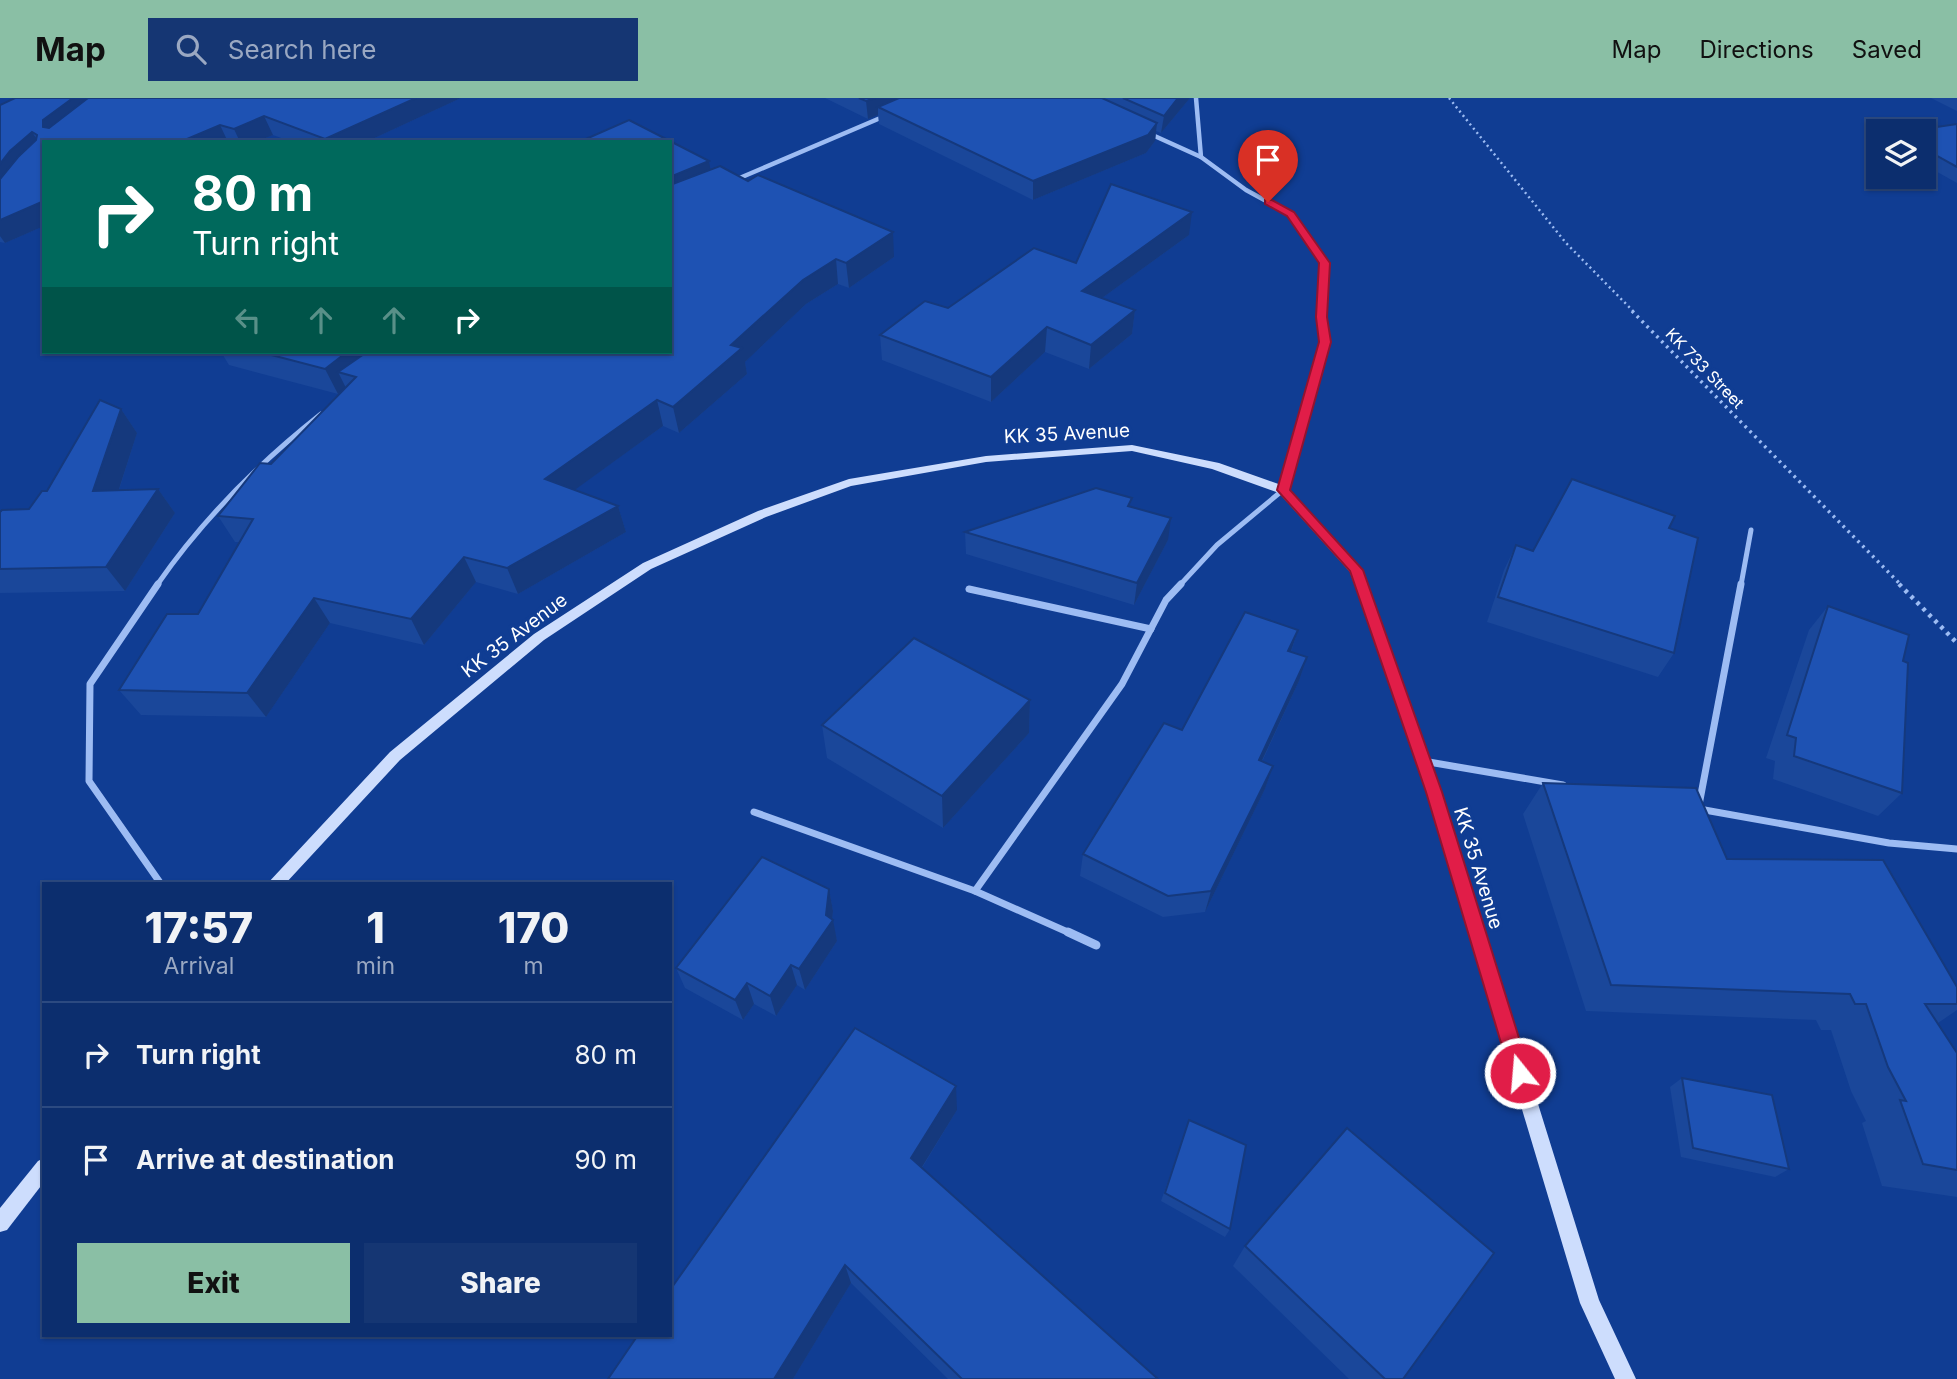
<!DOCTYPE html>
<html lang="en">
<head>
<meta charset="utf-8">
<style>
	body { margin:0; font-family:Inter,sans-serif; background:#153673; color:#f1f3f6; height:100vh; display:flex; flex-direction:column; font-size:26px; white-space:nowrap }
	* { box-sizing:border-box; margin:0 }
	p { font-size:23px; color:#9aa8c2 }
	.icon { flex:none; width:38px; height:38px; fill:none; stroke:currentColor; stroke-width:2; stroke-linecap:round; stroke-linejoin:round }
	.map { position:relative; flex:1; overflow:hidden }
	.side { position:absolute; left:42px; top:784px; width:630px; height:455px; display:flex; flex-direction:column; background:#0c2e6e; border-radius:0px; box-shadow:0 2px 5px #0004,0 0 0 2px #2c4a81 }
	.side>* { flex:none }
	.banner { position:absolute; left:42px; top:42px; width:630px; height:214px; border-radius:0px; box-shadow:0 2px 5px #0004,0 0 0 2px #2c4a81; background:#00695c; color:#fff; overflow:hidden }
	.fabs { position:absolute; left:1866px; top:21px; display:grid; gap:14px }
	.fabs a { display:grid; place-items:center; width:70px; height:70px; border-radius:0px; background:#0c2e6e; box-shadow:0 2px 5px #0004,0 0 0 2px #2c4a81; font-size:35px }
	.pin { position:absolute; display:grid; place-items:center; width:60px; height:60px; color:#fff; margin:-72px -30px; border-radius:50% 50% 50% 0; rotate:-45deg; box-shadow:0 0 7px #0007 }
	.pin .icon { rotate:45deg }
	.me { position:absolute; width:77px; margin:-38px; rotate:343deg; stroke-linejoin:round; filter:drop-shadow(0 0 5px #0008) }
	.turn { display:flex; align-items:center; gap:24px; height:147px; padding:0 35px; font-size:32px }
	.turn .icon { width:91px; height:91px; stroke-width:2.5 }
	.turn b { display:block; font-size:49px; line-height:60px }
	.lanes { display:flex; align-items:center; height:66px; padding:0 35px; background:#0003; justify-content:center; gap:35px; direction:ltr }
	.lanes .off { opacity:.35 }
	.eta { display:flex; justify-content:space-evenly; align-items:center; height:119px; text-align:center }
	.eta b { font-size:42px; font-weight:800; line-height:49px }
	.cta { display:flex; gap:14px; margin-top:auto; padding:14px 35px }
	.cta a { flex:1; height:80px; border-radius:0px; background:#8abfa5; color:#111; font-size:28px; font-weight:800; line-height:80px; text-align:center }
	.cta a+a { background:#153673; color:#f1f3f6 }
	ul { padding:0; list-style:none }
	li { display:flex; align-items:center; gap:21px; height:105px; padding:0 35px; border-top:2px solid #2c4a81 }
	li div { flex:1 }
	li b { display:block; font-size:26px }
	li em { font-style:normal }
	header { display:flex; align-items:center; gap:42px; box-sizing:border-box; height:98px; padding:0 35px; background:#8abfa5; color:#111 }
	header strong { font-size:33px }
	nav { display:flex; gap:38px; margin-inline-start:auto; font-size:24px }
	.search { width:490px; height:63px; background:#153673; display:flex; align-items:center; gap:18px; box-sizing:border-box; padding:0 24px; border-radius:0px; color:#9aa8c2; font-size:26px }
	.map>svg:first-child { display:block }
	.lines { fill:none; stroke-linecap:round; stroke-linejoin:round }
	.path-far2 { stroke:#9dbcf3; stroke-width:2.5; stroke-dasharray:2 3.5; stroke-linecap:butt }
	.path-far1 { stroke:#9dbcf3; stroke-width:3.5; stroke-dasharray:2.5 4.5; stroke-linecap:butt }
	.path { stroke:#9dbcf3; stroke-width:4.5; stroke-dasharray:3.5 5; stroke-linecap:butt }
	.street-far3 { stroke:#9dbcf3; stroke-width:4.5 }
	.street-far2 { stroke:#9dbcf3; stroke-width:5 }
	.street-far1 { stroke:#9dbcf3; stroke-width:7 }
	.street { stroke:#9dbcf3; stroke-width:9 }
	.secondary { fill:#cdddfd; fill-rule:evenodd }
	.wall { fill:#1a479a }
	.shaded-wall { fill:#15397d }
	.building { fill:#1e52b3; stroke:#15397d; stroke-width:2 }
	.route { fill:#e11d48; stroke:#92132f; stroke-width:2 }
	.labels { text-anchor:middle; stroke-width:7; stroke-linejoin:round; paint-order:stroke }
	.far-street-label { font-size:16px; fill:#fff; stroke:#103d93 }
	.street-label { font-size:19px; fill:#fff; stroke:#103d93 }
</style>
</head>
<body>
<header>
<strong>Map</strong>
<div class="search"><svg class="icon" aria-label="search" viewBox="0 0 24 24"><circle cx="10" cy="10" r="6"/><path d="M15 15l6 6"/></svg>Search here</div>
<nav><a>Map</a><a>Directions</a><a>Saved</a></nav>
</header>
<div class="map">
<svg width="1957" height="1281" viewBox="0 0 1957 1281">
	<rect width="100%" height="100%" fill="#103d93"/>
	<g class="lines">
		<polyline class="path-far2" points="1449,0 1566,145 1634,214"/>
		<polyline class="path-far1" points="1632,213 1901,487"/>
		<polyline class="path" points="1899,486 1957,545"/>
		<g class="street-far3">
			<polyline points="1196,0 1201,59 1246,92 1290,116 1324,165 1321,214"/>
			<polyline points="1148,35 1201,59"/>
			<polyline points="735,82 885,18"/>
		</g>
		<g class="street-far2">
			<path d="M 157,487 C 202,422 259,365 321,316"/>
			<polyline points="1180,487 1217,447 1283,392 1325,244 1321,213"/>
			<polyline points="1741,487 1751,432"/>
		</g>
		<g class="street-far1">
			<polyline points="158,486 90,586 89,683 161,786"/>
			<polyline points="969,491 1151,531"/>
			<polyline points="1423,663 1563,687"/>
			<polyline points="1699,707 1741,486"/>
			<polyline points="1699,711 1889,745 1957,751"/>
			<polyline points="754,714 975,793 1122,586 1166,502 1181,486"/>
			<polyline points="975,793 1072,836"/>
		</g>
		<polyline class="street" points="1068,834 1096,847"/>
		<g class="secondary">
			<polygon points="1132,347 1219,365 1287,389 1362,472 1441,694 1599,1202 1636,1281 1615,1281 1580,1205 1427,694 1350,474 1279,395 1212,371 1132,353 986,364 851,388 766,419 651,471 544,542 400,662 285,786 267,786 390,654 534,536 643,465 758,413 849,381 986,358"/>
			<polygon points="44,1060 44,1084 7,1132 0,1134 0,1110 38,1063"/>
		</g>
	</g>
	<g class="wall">
		<polygon points="461,0 366,44 292,44 273,37 256,44 44,44 44,128 5,145 0,144 0,7"/>
		<polygon points="825,0 1190,0 1161,35 1156,33 1155,43 1146,55 1033,102 879,26 878,17 868,21"/>
		<polygon points="1931,0 1957,0 1957,13"/>
		<polygon points="1957,26 1957,85 1923,66 1923,33"/>
		<polygon points="710,72 894,159 849,190 838,186 806,206 745,264 747,276 679,335 663,328 574,392 618,408 626,434 518,496 476,484 424,547 330,525 266,619 141,617 119,592 198,516 240,444 235,444 218,418 271,366 343,292 338,296 229,267 221,254 670,254"/>
		<polygon points="1189,137 1102,200 1135,212 1132,236 1089,271 1045,254 991,304 882,262 880,237 948,210 1076,165"/>
		<polygon points="121,311 137,335 119,392 158,391 175,415 125,493 0,495 0,414 29,411 47,393"/>
		<polygon points="1131,409 1168,442 1134,507 966,456 965,434"/>
		<polygon points="1669,430 1674,555 1658,579 1487,524 1504,472 1516,447 1533,453"/>
		<polygon points="1828,508 1903,563 1902,695 1878,718 1773,681 1775,663 1766,660 1809,532"/>
		<polygon points="1298,532 1291,554 1307,559 1299,583 1262,664 1273,668 1265,691 1205,814 1163,819 1080,778 1083,756 1182,632"/>
		<polygon points="1030,602 1029,635 943,730 827,660 822,627"/>
		<polygon points="1543,685 1727,761 1957,889 1957,912 1938,925 1957,955 1957,1099 1882,1088 1862,1025 1866,1023 1851,993 1831,932 1821,932 1816,922 1586,913 1523,716"/>
		<polygon points="829,791 833,813 832,822 837,843 805,892 797,887 776,918 754,906 743,922 685,890 676,870"/>
		<polygon points="1682,980 1789,1071 1775,1079 1681,1059 1670,989"/>
		<polygon points="957,1012 922,1070 1158,1281 948,1281 851,1185 793,1281 608,1281"/>
		<polygon points="1186,1031 1230,1131 1225,1139 1161,1103"/>
		<polygon points="1245,1148 1403,1281 1349,1281 1233,1168"/>
	</g>
	<g class="shaded-wall">
		<polygon points="73,0 108,0 54,40 43,29 43,22"/>
		<polygon points="416,0 461,0 366,44 326,44 325,41"/>
		<polygon points="875,0 921,0 878,9 878,17 868,21 866,3"/>
		<polygon points="1178,0 1190,0 1161,35 1164,18"/>
		<polygon points="264,18 273,37 256,44 240,44 234,31"/>
		<polygon points="1157,25 1155,43 1146,55 1033,102 1033,83"/>
		<polygon points="220,27 228,44 180,44"/>
		<polygon points="32,34 44,52 0,100 0,66 10,53"/>
		<polygon points="709,63 713,87 670,105 670,79"/>
		<polygon points="44,103 44,128 5,145 0,138 0,122"/>
		<polygon points="1192,114 1189,137 1080,216 1082,193"/>
		<polygon points="893,134 894,159 849,190 846,165"/>
		<polygon points="836,161 838,186 806,206 745,264 747,276 679,335 673,309 731,247 803,182"/>
		<polygon points="1135,212 1132,236 1089,271 1091,247"/>
		<polygon points="1047,229 1045,254 991,304 991,279"/>
		<polygon points="347,254 394,254 356,279 338,274 346,290 338,296 325,271"/>
		<polygon points="657,302 663,328 554,407 545,381"/>
		<polygon points="121,311 137,335 111,416 93,393"/>
		<polygon points="158,391 175,415 125,493 106,469"/>
		<polygon points="618,408 626,434 518,496 507,470"/>
		<polygon points="1171,420 1168,442 1134,507 1137,485"/>
		<polygon points="464,459 476,484 424,547 411,521"/>
		<polygon points="314,500 330,525 266,619 247,595"/>
		<polygon points="1298,532 1290,556 1288,553"/>
		<polygon points="1307,559 1299,583 1251,686 1259,662"/>
		<polygon points="1030,602 1029,635 943,730 942,698"/>
		<polygon points="1273,668 1265,691 1205,814 1211,793"/>
		<polygon points="829,791 833,813 832,823 833,822 837,843 805,892 799,871 826,817"/>
		<polygon points="791,867 797,887 776,918 770,898"/>
		<polygon points="747,885 754,906 743,922 735,902"/>
		<polygon points="956,988 957,1012 914,1082 911,1060"/>
		<polygon points="845,1167 851,1185 793,1281 774,1281"/>
	</g>
	<g class="building">
		<polygon points="15,0 73,0 43,22 43,29 49,30 88,0 416,0 325,41 264,18 234,31 220,27 180,44 44,44 44,103 0,122 0,81 18,59 36,42 37,37 32,34 10,53 0,66 0,7"/>
		<polygon points="859,0 875,0 866,3"/>
		<polygon points="899,0 1102,0 1157,25 1148,37 1033,83 878,9"/>
		<polygon points="1123,0 1178,0 1164,18"/>
		<polygon points="629,22 709,63 670,79 670,44 579,44"/>
		<polygon points="1957,26 1957,69 1923,50 1923,33 1910,33"/>
		<polygon points="720,68 748,83 758,77 893,134 846,165 836,161 803,182 731,247 742,250 673,309 657,302 545,381 618,408 507,470 464,459 411,521 314,500 247,595 119,592 167,516 198,516 253,421 218,418 260,365 271,366 356,279 338,274 367,254 670,254 670,87"/>
		<polygon points="1111,86 1192,114 1082,193 1135,212 1091,247 1047,229 991,279 880,237 925,203 948,210 1034,150 1076,165"/>
		<polygon points="260,254 347,254 325,271"/>
		<polygon points="100,302 121,311 93,393 158,391 106,469 0,471 0,414 2,412 29,411 42,393 47,393"/>
		<polygon points="1572,381 1675,418 1669,430 1698,440 1674,555 1498,499 1516,447 1533,453"/>
		<polygon points="1096,390 1132,400 1128,408 1171,420 1137,485 965,434"/>
		<polygon points="1828,508 1909,537 1903,563 1908,565 1902,695 1794,658 1796,640 1787,637"/>
		<polygon points="1245,514 1298,532 1288,553 1307,559 1259,662 1273,668 1211,793 1168,798 1083,756 1164,625 1182,632"/>
		<polygon points="914,540 1030,602 942,698 822,627"/>
		<polygon points="1543,685 1696,690 1727,761 1883,762 1957,889 1957,906 1925,906 1957,955 1957,1072 1923,1066 1900,1002 1906,1003 1888,969 1866,906 1855,906 1850,896 1611,887"/>
		<polygon points="762,759 829,791 826,817 833,822 799,871 791,867 770,898 747,885 735,902 676,870"/>
		<polygon points="855,930 956,988 911,1060 1158,1281 962,1281 845,1167 774,1281 608,1281 638,1237 670,1237 670,1192"/>
		<polygon points="1682,980 1772,997 1789,1071 1693,1050"/>
		<polygon points="1189,1022 1246,1047 1230,1131 1165,1095"/>
		<polygon points="1347,1030 1494,1155 1403,1281 1385,1281 1245,1148"/>
	</g>
	<polygon class="route" points="1265,102 1272,102 1294,114 1330,165 1327,219 1331,244 1290,392 1363,472 1442,694 1530,975 1527,982 1520,985 1513,982 1510,975 1426,694 1350,473 1277,392 1319,244 1316,219 1319,165 1287,118 1265,106"/>
	<g class="labels">
		<g class="far-street-label">
			<text transform="translate(1705 270) rotate(46)" y="6">KK 733 Street</text>
		</g>
		<g class="street-label">
			<text transform="translate(1067 335) rotate(-3)" y="7">KK 35 Avenue</text>
			<text transform="translate(514 537) rotate(-37)" y="7">KK 35 Avenue</text>
			<text transform="translate(1479 770) rotate(73)" y="7">KK 35 Avenue</text>
		</g>
	</g>
</svg>
<div class="fabs">
<a><svg class="icon" aria-label="layers" viewBox="0 0 24 24"><path d="M12 4l9 5-9 5-9-5zM3 14l9 5 9-5"/></svg></a>
</div>
<div class="pin" style="left:1268px;top:104px;background:#d93025"><svg class="icon" aria-label="arrive" viewBox="0 0 24 24"><path d="M6 21V4h12l-3 4 3 4H6"/></svg></div>
<svg class="me" style="left:1520px;top:975px" viewBox="-20 -20 40 40"><circle r="17" fill="#e11d48" stroke="#fff" stroke-width="3"/><path d="M0-11L8 9 0 5-8 9z" fill="#fff"/></svg>
<div class="banner">
<div class="turn"><svg class="icon" aria-label="right" viewBox="0 0 24 24"><path d="M7 20v-9h11M14 6l5 5-5 5"/></svg><div><b>80 m</b>Turn right</div></div>
<div class="lanes"><svg class="icon off" aria-label="left" viewBox="0 0 24 24"><path d="M17 20v-9H6M10 6l-5 5 5 5"/></svg><svg class="icon off" aria-label="ahead" viewBox="0 0 24 24"><path d="M12 20V5M6 11l6-6 6 6"/></svg><svg class="icon off" aria-label="ahead" viewBox="0 0 24 24"><path d="M12 20V5M6 11l6-6 6 6"/></svg><svg class="icon" aria-label="right" viewBox="0 0 24 24"><path d="M7 20v-9h11M14 6l5 5-5 5"/></svg></div>
</div>
<section class="side">
<div class="eta">
<div><b>17:57</b><p>Arrival</p></div>
<div><b>1</b><p>min</p></div>
<div><b>170</b><p>m</p></div>
</div>
<ul>
<li><svg class="icon" aria-label="right" viewBox="0 0 24 24"><path d="M7 20v-9h11M14 6l5 5-5 5"/></svg><div><b>Turn right</b></div><em>80 m</em></li>
<li><svg class="icon" aria-label="arrive" viewBox="0 0 24 24"><path d="M6 21V4h12l-3 4 3 4H6"/></svg><div><b>Arrive at destination</b></div><em>90 m</em></li>
</ul>
<div class="cta"><a>Exit</a><a>Share</a></div>
</section>
</div>
</body>
</html>
